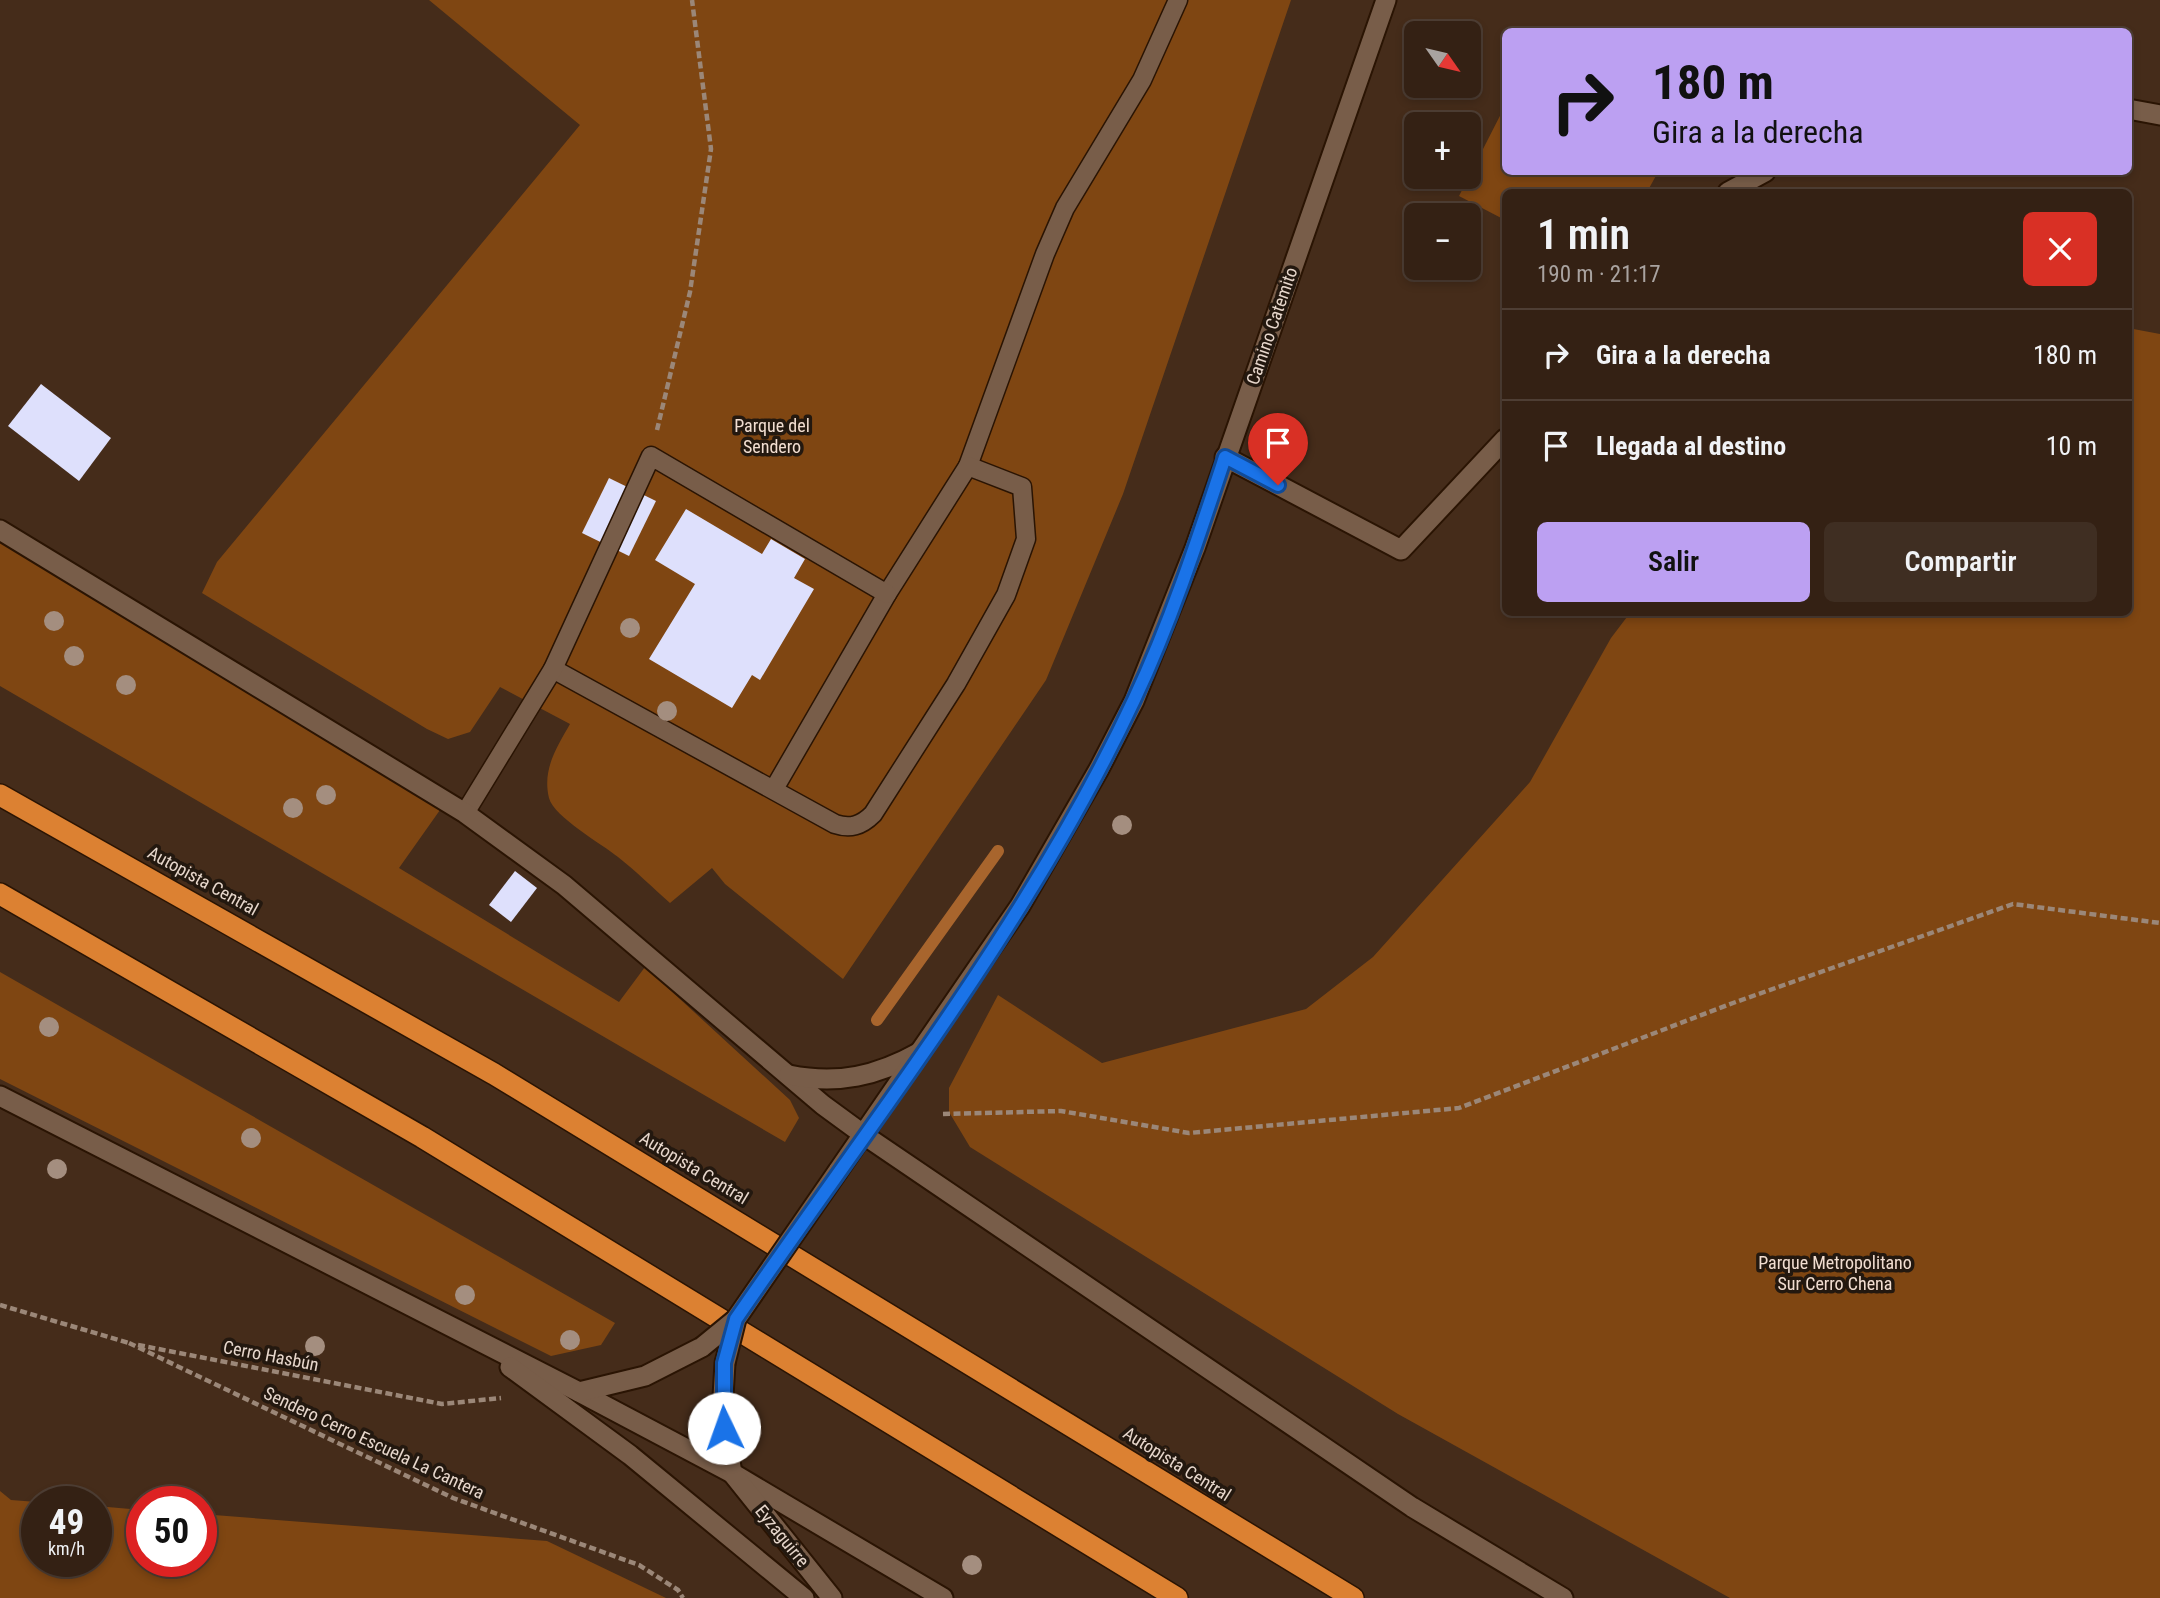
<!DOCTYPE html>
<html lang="es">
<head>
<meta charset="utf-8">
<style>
	body { margin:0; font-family:"Roboto Condensed",sans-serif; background:#3f2e22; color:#f1f3f6; height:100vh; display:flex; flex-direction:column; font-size:26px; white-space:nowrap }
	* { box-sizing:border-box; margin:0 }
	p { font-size:23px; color:#a9a3a0 }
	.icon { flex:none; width:38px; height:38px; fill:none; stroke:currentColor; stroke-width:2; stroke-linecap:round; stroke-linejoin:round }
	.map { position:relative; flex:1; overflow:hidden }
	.drawer { position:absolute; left:1502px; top:189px; width:630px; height:427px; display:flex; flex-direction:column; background:#342114; border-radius:10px; box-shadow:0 4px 10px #0003,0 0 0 2px #4e3e34 }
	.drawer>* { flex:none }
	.guide { position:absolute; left:1502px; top:28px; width:630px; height:147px; border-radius:10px; box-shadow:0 4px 10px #0003,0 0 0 2px #4e3e34; background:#bca0f2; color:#111; overflow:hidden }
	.needle { width:46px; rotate:124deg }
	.tools { position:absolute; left:1404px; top:21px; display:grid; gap:14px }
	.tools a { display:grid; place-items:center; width:77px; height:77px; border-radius:10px; background:#342114; box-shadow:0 4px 10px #0003,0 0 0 2px #4e3e34; font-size:35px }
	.speed { position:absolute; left:21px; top:1486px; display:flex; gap:14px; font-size:35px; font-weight:700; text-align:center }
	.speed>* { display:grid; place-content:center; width:91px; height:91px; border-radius:50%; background:#342114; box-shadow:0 4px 10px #0003,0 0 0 2px #4e3e34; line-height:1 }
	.speed small { font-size:18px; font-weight:400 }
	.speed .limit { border:10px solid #d22; background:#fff; color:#111 }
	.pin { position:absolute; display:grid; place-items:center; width:60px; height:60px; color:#fff; margin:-72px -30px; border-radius:50% 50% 50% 0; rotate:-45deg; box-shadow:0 0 7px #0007 }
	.pin .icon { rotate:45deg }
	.me { position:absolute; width:77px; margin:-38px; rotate:357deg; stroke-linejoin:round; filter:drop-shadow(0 0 5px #0008) }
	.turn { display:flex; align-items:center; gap:24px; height:147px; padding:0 35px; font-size:32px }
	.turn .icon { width:91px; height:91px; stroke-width:2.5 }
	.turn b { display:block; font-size:49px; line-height:60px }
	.round { display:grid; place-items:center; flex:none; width:74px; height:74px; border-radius:10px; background:#3f2e22 }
	.headline { display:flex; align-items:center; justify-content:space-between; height:119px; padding:0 35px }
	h1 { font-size:42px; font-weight:600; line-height:52px }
	.button { display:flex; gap:14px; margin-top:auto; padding:14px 35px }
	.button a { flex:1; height:80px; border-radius:10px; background:#bca0f2; color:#111; font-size:28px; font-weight:600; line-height:80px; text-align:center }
	.button a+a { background:#3f2e22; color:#f1f3f6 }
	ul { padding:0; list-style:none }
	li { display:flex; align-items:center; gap:21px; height:91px; padding:0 35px; border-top:2px solid #4e3e34 }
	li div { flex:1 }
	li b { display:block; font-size:26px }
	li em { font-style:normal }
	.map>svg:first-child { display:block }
	.green { fill:#7f4612 }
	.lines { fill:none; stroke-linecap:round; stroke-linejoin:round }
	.stream { stroke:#a8652d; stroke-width:12 }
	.building { fill:#dee0fc }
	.service-casing { stroke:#2a1403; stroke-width:21 }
	.minor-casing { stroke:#2a1403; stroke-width:23 }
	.secondary-casing { stroke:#2a1403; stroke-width:23 }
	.motorway-casing { stroke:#2a1403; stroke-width:24 }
	.path { stroke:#9b8778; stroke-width:4.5; stroke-dasharray:7 3.5; stroke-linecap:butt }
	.service { stroke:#785d49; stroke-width:18 }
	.minor { stroke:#785d49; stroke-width:19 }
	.secondary { stroke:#785d49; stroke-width:19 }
	.motorway { stroke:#dc8132; stroke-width:21 }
	.secondary-bridge-casing { stroke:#2a1403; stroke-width:23; stroke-linecap:butt }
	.secondary-bridge { stroke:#785d49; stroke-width:19 }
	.tree { fill:#a48e7f }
	.route-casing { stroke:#114b97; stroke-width:18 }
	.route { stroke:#1a73e8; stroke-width:12 }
	.labels { text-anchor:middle; stroke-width:7; stroke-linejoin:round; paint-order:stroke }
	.street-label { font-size:18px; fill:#e7d7cc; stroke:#23180f }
	.park-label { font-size:18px; fill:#f2ded1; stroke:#23180f }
</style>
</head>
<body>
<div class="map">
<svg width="2160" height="1598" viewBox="0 0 2160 1598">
	<rect width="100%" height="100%" fill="#452c1a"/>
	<g class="green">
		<path d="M 429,0 L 1291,0 L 1123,494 L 1046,680 L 843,979 L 725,884 L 712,868 L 670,903 C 653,888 636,871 618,857 C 602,844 554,817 549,798 C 542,769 557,747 570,724 L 500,687 L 470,732 L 448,739 L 427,729 L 202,593 L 217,562 L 580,125 Z"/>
		<polygon points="1505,106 1505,172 1658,172 1647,192 1505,192 1505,220 1459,196"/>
		<polygon points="2128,328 2160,334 2160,1598 1730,1598 1398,1414 970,1147 949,1112 949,1088 998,995 1102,1063 1306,1009 1373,957 1530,782 1611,638 1630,613 2128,612"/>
		<polygon points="0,542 440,810 399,868 619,1002 645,967 790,1100 799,1118 785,1142 0,686"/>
		<polygon points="0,972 615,1323 601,1345 551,1356 0,1079"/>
		<polygon points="0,1491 11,1500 37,1502 37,1561 96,1561 96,1506 142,1510 142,1561 201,1561 201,1514 547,1541 666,1598 0,1598"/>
	</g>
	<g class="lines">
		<polyline class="stream" points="877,1020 998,851"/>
	</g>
	<g class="building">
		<polygon points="41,384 111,438 79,481 8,426"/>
		<polygon points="609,478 656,501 629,556 582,533"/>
		<polygon points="686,509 762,554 771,539 805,559 794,578 814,589 760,680 752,675 732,708 649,659 695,584 655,560"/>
		<polygon points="515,871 537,888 511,922 489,905"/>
	</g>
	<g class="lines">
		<g class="service-casing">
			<g id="service">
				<polyline points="968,466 1045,254 1065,208 1142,80 1178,0"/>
				<path d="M 553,669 L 835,824 C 850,829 861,826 873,814 L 956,684 L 1006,595 L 1026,539 L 1022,487 L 968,466 L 887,594 L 774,789"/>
				<polyline points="465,813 553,669 651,456 887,594"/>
			</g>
		</g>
		<g class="minor-casing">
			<g id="minor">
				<polyline points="2128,109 2160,115"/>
				<polyline points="1728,192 1765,172"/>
				<polyline points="1225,457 1401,550 1505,439"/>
			</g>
		</g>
		<g class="secondary-casing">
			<g id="secondary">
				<polyline points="0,530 465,813 564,885 823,1105 864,1135 1412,1507 1563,1598"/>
				<path d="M 789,1075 C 838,1085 877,1076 920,1052"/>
				<polyline points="0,1096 579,1392 732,1473 943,1598"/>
				<polyline points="838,1171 1020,906 1099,769 1134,701 1195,548 1386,0"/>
				<polyline points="725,1363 722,1413 732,1473 832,1598"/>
				<polyline points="510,1367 630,1455 804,1598"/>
				<polyline points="579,1392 645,1376 702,1347"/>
			</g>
		</g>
		<g class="motorway-casing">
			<g id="motorway">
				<polyline points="0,795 494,1074 1353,1598"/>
				<polyline points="0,894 422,1137 1177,1598"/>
			</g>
		</g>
		<g class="path">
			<polyline points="657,430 690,292 711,149 692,0"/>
			<polyline points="943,1114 1061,1111 1189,1133 1459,1108 1733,1003 2013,904 2160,923"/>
			<polyline points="0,1305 129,1343"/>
			<polyline points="129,1343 453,1498 639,1565 678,1590 683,1598"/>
			<polyline points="138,1345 442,1404 501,1398"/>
		</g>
		<use href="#service" class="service"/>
		<use href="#minor" class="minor"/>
		<use href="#secondary" class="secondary"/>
		<use href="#motorway" class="motorway"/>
		<g class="secondary-bridge-casing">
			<g id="secondary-bridge">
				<polyline points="702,1347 735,1320"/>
				<polyline points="725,1363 736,1319 838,1171"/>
			</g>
		</g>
		<use href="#secondary-bridge" class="secondary-bridge"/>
	</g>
	<g class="tree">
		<circle cx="54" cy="621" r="10"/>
		<circle cx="630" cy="628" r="10"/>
		<circle cx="74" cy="656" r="10"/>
		<circle cx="126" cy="685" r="10"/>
		<circle cx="667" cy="711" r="10"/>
		<circle cx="326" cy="795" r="10"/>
		<circle cx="293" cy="808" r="10"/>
		<circle cx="1122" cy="825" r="10"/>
		<circle cx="49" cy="1027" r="10"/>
		<circle cx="251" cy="1138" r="10"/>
		<circle cx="57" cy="1169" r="10"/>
		<circle cx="465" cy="1295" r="10"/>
		<circle cx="570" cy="1340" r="10"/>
		<circle cx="315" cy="1346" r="10"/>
		<circle cx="972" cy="1565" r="10"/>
	</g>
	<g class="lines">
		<g class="route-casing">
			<path id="route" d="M 724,1428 L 724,1363 L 736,1319 C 874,1118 1030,922 1134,700 C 1171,622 1198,539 1225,457 L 1278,485"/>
		</g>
		<use href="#route" class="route"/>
	</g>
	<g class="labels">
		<g class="street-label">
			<text transform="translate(1272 326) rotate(-71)" y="6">Camino Catemito</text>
			<text transform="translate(203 881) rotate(29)" y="6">Autopista Central</text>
			<text transform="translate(694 1168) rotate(31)" y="6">Autopista Central</text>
			<text transform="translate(271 1356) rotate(11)" y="6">Cerro Hasbún</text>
			<text transform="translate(374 1443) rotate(25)" y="6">Sendero Cerro Escuela La Cantera</text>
			<text transform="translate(1177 1464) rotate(32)" y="6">Autopista Central</text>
			<text transform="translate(782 1536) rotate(51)" y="6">Eyzaguirre</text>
		</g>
		<g class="park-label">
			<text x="772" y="432">Parque del<tspan x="772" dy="21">Sendero</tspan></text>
			<text x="1835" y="1269">Parque Metropolitano<tspan x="1835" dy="21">Sur Cerro Chena</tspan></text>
		</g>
	</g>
</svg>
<div class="tools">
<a><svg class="needle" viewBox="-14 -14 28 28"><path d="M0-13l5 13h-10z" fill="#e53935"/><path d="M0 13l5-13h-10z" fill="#a9a3a0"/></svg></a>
<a>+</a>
<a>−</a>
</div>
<div class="speed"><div>49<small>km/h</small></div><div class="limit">50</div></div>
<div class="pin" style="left:1278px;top:485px;background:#d93025"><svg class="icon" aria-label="arrive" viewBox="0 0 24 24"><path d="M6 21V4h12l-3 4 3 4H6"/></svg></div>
<svg class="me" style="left:724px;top:1428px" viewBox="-20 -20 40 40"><circle r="19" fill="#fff"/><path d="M0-13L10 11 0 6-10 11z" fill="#1a73e8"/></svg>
<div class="guide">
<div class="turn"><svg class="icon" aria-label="right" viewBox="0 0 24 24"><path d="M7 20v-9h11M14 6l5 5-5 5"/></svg><div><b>180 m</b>Gira a la derecha</div></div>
</div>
<section class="drawer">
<div class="headline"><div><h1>1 min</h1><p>190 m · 21:17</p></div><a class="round" style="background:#d93025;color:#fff"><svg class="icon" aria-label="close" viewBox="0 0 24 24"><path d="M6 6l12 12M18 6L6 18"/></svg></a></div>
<ul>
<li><svg class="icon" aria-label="right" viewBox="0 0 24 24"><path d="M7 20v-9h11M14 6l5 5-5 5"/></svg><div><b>Gira a la derecha</b></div><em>180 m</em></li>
<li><svg class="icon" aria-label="arrive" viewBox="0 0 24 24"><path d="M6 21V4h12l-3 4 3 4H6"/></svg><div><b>Llegada al destino</b></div><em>10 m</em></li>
</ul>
<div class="button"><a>Salir</a><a>Compartir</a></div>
</section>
</div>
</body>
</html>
